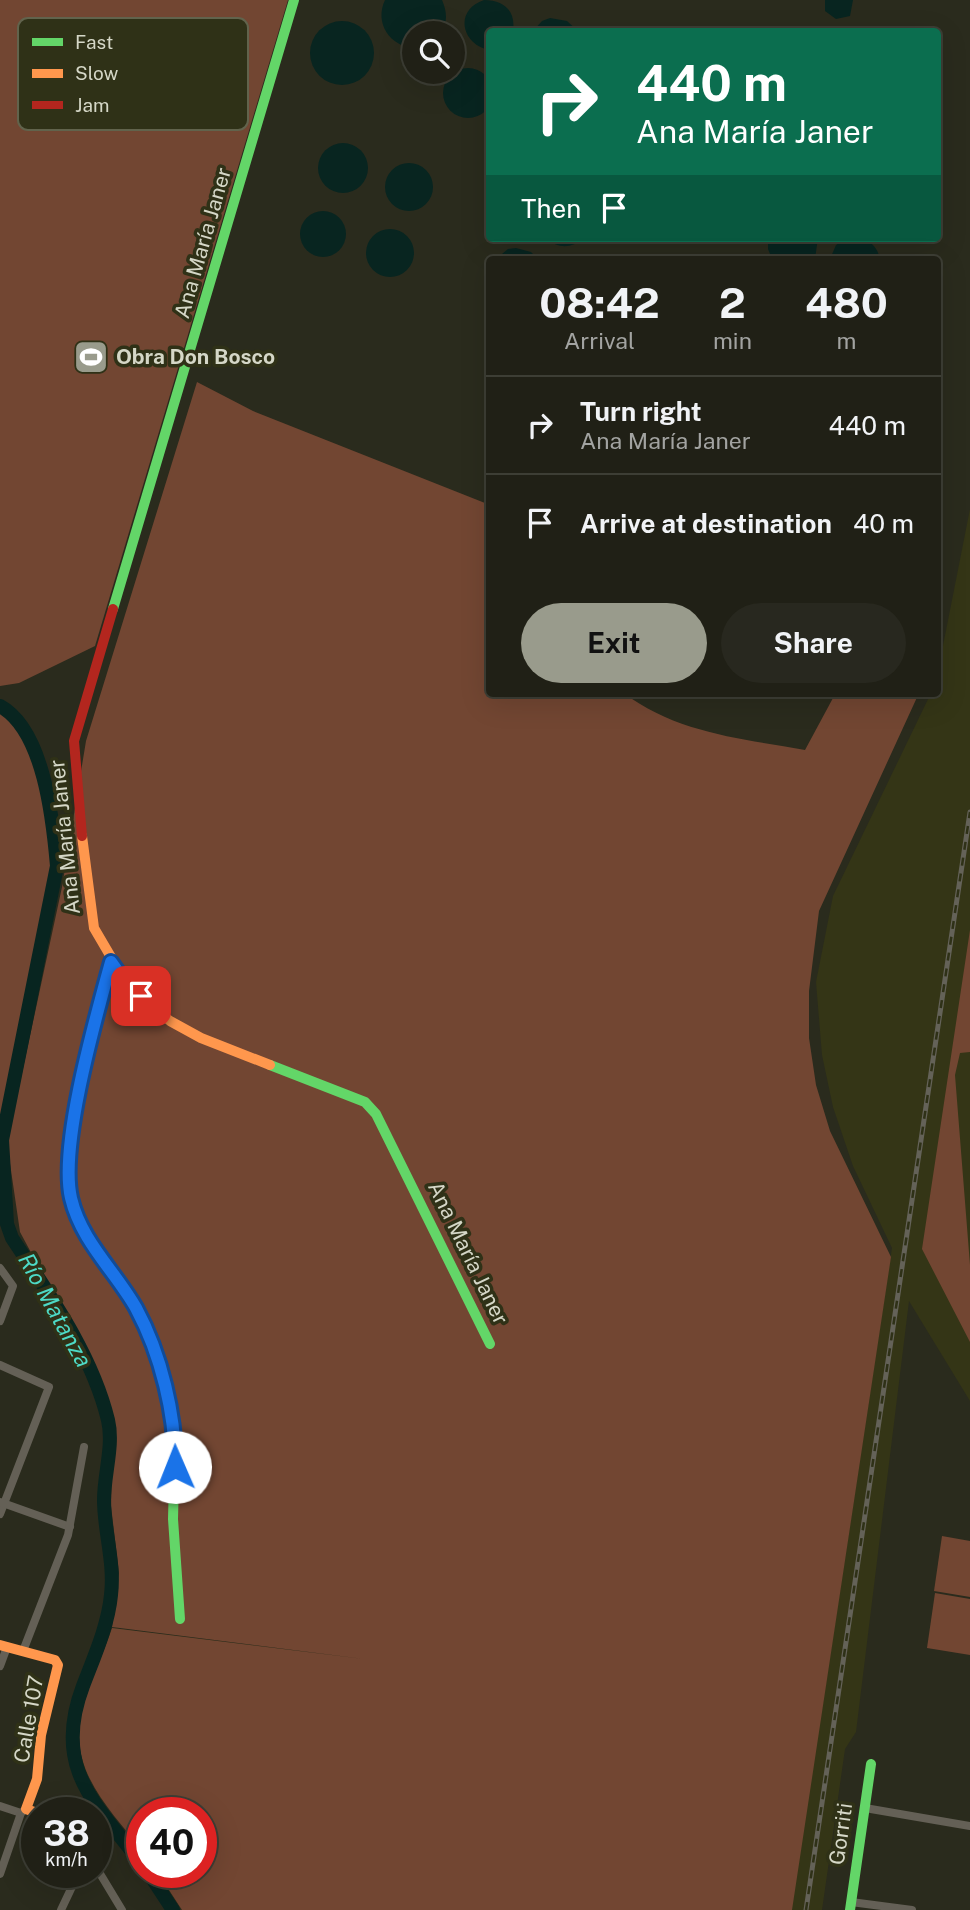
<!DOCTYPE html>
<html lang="en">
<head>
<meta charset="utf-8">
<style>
	body { margin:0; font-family:"Public Sans",sans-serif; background:#28281f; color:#f1f3f6; height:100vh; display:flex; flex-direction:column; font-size:26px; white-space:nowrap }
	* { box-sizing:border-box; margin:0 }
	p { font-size:23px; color:#a2a3a1 }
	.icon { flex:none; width:38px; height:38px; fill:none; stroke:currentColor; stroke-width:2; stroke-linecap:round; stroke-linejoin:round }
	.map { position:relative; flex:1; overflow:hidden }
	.side { position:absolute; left:486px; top:256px; width:455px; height:441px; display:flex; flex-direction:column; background:#202016; border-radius:7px; box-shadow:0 7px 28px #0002,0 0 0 2px #3d3e35 }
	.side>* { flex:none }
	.guide { position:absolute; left:486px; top:28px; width:455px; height:214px; border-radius:7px; box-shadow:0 7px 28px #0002,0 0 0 2px #3d3e35; background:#0b6e4f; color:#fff; overflow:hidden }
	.controls { position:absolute; left:402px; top:21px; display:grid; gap:14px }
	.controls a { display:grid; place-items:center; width:63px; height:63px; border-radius:50%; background:#202016; box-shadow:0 7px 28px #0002,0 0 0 2px #3d3e35; font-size:35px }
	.speed { position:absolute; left:21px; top:1797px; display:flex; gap:14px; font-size:35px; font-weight:700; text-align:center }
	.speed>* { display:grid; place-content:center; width:91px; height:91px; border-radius:50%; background:#202016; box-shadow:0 7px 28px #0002,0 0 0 2px #3d3e35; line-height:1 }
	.speed small { font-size:18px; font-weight:400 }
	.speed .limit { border:10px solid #d22; background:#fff; color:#111 }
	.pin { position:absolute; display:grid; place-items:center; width:60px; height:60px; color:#fff; margin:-30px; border-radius:14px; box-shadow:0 4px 10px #0006 }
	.me { position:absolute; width:77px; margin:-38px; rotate:359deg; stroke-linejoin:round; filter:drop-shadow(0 0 5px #0008) }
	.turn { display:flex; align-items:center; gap:24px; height:147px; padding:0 35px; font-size:32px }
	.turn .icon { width:91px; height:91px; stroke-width:2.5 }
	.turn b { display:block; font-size:49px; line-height:60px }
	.then { display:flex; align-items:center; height:66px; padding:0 35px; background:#0003; gap:14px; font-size:26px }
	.eta { display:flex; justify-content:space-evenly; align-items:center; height:119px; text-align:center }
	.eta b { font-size:42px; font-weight:700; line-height:49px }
	.action { display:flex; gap:14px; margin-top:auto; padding:14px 35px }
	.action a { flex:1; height:80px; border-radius:42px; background:#999b8c; color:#111; font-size:28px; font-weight:700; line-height:80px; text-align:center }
	.action a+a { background:#28281f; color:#f1f3f6 }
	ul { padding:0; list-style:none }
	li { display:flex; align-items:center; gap:21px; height:98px; padding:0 35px; border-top:2px solid #3d3e35 }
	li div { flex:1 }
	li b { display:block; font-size:26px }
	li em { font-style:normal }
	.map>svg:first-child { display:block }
	.built { fill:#343516 }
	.green { fill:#724632 }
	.water { fill:#082520 }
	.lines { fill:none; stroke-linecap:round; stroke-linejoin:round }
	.river { stroke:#082520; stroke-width:14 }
	.street { stroke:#646056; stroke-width:8 }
	.fast { stroke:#63d668; stroke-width:10 }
	.slow { stroke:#ff974d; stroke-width:10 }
	.jam { stroke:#b3261e; stroke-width:10 }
	.rail-casing { stroke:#646258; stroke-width:5 }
	.rail { stroke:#2f3117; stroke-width:2.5; stroke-dasharray:8; stroke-linecap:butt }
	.route-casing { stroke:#114b97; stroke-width:18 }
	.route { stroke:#1a73e8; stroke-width:12 }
	.labels { text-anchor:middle; stroke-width:7; stroke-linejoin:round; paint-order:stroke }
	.street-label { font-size:21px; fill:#d5d7c7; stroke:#2f3117 }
	.poi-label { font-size:21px; font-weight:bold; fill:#d5d7c7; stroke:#2f3117; text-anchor:start }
	.water-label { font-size:23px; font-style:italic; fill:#4ddac6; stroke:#2f3117 }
	.key { fill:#2f3117; stroke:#61634c; stroke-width:2 }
	.key-label { font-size:19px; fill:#d5d7c7 }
</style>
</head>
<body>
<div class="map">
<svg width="970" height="1910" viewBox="0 0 970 1910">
	<rect width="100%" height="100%" fill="#2a2b1d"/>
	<polygon class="built" points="970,509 970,1401 909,1301 856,1732 845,1749 822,1910 182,1910 158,1873 201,1872 201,1813 142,1813 142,1850 100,1797 83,1766 79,1732 88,1695 112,1628 821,1716 892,1248 853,1166 833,1107 822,1055 816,982 833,896 931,693 938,693 938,671"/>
	<g class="green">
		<polygon points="0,0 288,0 95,646 19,683 0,686"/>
		<path d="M 197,382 L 253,411 L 490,505 L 490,693 L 624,693 C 676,733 743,739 805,750 L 833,698 L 846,693 L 919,693 L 819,911 L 809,991 L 809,1038 L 816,1085 L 830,1131 L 891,1257 L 792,1910 L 182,1910 L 158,1873 L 201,1872 L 201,1813 L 142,1813 L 142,1850 C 115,1816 77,1779 79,1732 C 81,1698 101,1661 112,1628 L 364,1659 L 112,1627 L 119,1573 L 111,1506 L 113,1424 L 91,1364 L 20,1232 L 7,1143 L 62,887 L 86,741 Z"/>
		<path d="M 0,706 C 44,730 53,820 57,866 L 2,1140 L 4,1163 L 0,1165 Z"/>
		<polygon points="970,930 970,1052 960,1053 955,1075 970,1265 970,1342 922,1249"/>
		<polygon points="942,1536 970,1541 970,1597 934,1591"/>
		<polygon points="935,1593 970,1599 970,1655 927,1648"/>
	</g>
	<g class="water">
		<path d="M 385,0 L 442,0 C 447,11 448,23 441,33 L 415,33 L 415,48 C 390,47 374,23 385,0 Z"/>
		<path d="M 484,0 C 504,0 516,11 513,31 L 490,32 L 489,50 C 461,44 454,10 484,0 Z"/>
		<polygon points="825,0 853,0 850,16 836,19 825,11"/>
		<polygon points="550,18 567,21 578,31 533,31 542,21"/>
		<circle cx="342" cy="53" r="32"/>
		<circle cx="468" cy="93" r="25"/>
		<circle cx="343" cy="168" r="25"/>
		<circle cx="409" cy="187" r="24"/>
		<circle cx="323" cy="234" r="23"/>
		<circle cx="390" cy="253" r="24"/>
		<path d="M 546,238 L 584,238 C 571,249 558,249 546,238 Z"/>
		<polygon points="768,238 818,238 815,259 772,259 768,249"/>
		<path d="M 847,238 C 864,238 876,241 880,259 L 830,259 L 836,245 Z"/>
		<polygon points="516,248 531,252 538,259 496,259 508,249"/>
	</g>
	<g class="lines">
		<g class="river">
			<path d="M 0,706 C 44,730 53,820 57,866 L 2,1140 L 7,1224 L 12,1238 C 49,1294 92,1354 108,1420 C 114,1445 104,1474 104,1500 C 104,1531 115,1563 111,1595 C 108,1626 94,1657 83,1686 C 52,1768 95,1803 142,1864"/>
			<polyline points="148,1872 173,1910"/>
		</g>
		<g class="street">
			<polyline points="0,1268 13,1286 0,1321"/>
			<polyline points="0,1365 49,1387 0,1514"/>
			<polyline points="0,1502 70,1527"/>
			<polyline points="23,1651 68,1535 84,1447"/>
			<polyline points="0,1666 7,1647"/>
			<polyline points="0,1806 21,1813"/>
			<polyline points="865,1808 970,1826"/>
			<polyline points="96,1867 122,1910"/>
			<polyline points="0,1874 21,1813 26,1809"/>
			<polyline points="851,1902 912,1910"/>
			<polyline points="61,1910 79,1872"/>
		</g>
		<g class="fast">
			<polyline points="113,609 294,0"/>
			<polyline points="111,962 92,1031 72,1139 71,1197 81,1228 136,1309 171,1404 175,1442 173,1519 180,1619"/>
			<polyline points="270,1065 365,1102 376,1114 490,1344"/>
			<polyline points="850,1910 871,1764"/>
		</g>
		<g class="slow">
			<polyline points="82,836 94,928 128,986 170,1021 201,1038 270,1065"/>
			<polyline points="0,1645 55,1660 58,1665 41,1735 37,1779 26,1809 37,1813"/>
		</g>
		<polyline class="jam" points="82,836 74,741 113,609"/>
		<g class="rail-casing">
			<polyline id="rail" points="806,1910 970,812"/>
		</g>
		<use href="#rail" class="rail"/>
	</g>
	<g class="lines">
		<g class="route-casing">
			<path id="route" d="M 141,996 L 128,986 L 111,962 C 96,1017 59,1145 71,1198 C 81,1241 115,1271 136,1308 C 161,1354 176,1416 175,1467"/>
		</g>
		<use href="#route" class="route"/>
	</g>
	<defs>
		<g id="stadium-square" transform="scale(1.75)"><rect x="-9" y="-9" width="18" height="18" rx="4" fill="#999b8c" stroke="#2f3117"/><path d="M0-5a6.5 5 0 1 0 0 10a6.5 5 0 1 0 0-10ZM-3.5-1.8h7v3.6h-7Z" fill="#fff"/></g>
	</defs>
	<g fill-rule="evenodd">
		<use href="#stadium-square" x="91" y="357"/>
	</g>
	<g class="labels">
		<g class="street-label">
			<text transform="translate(203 243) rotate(-74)" y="7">Ana María Janer</text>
			<text transform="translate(65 837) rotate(-96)" y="7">Ana María Janer</text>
			<text transform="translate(468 1253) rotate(64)" y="7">Ana María Janer</text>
			<text transform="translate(29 1719) rotate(-80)" y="7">Calle 107</text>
			<text transform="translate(841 1834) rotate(-82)" y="7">Gorriti</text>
		</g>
		<g class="poi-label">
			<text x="116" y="364">Obra Don Bosco</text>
		</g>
		<g class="water-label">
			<text transform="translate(55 1310) rotate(61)" y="8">Río Matanza</text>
		</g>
	</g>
	<rect x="18" y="18" width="230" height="112" rx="10" class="key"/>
	<rect x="32" y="38" width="31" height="8" fill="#63d668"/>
	<rect x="32" y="69" width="31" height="9" fill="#ff974d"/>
	<rect x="32" y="101" width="31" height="8" fill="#b3261e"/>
	<g class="key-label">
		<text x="75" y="49">Fast</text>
		<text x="75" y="80">Slow</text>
		<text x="75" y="112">Jam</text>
	</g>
</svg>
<div class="controls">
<a><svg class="icon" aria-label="search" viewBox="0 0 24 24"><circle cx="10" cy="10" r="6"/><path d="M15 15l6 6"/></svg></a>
</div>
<div class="speed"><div>38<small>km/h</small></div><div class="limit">40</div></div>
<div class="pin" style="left:141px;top:996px;background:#d93025"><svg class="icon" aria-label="arrive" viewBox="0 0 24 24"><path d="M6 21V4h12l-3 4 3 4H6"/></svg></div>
<svg class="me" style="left:175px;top:1467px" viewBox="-20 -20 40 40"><circle r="19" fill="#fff"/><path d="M0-13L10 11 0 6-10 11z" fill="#1a73e8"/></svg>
<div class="guide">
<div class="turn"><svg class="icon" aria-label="right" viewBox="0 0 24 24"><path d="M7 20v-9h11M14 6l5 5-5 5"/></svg><div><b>440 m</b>Ana María Janer</div></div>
<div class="then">Then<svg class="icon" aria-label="arrive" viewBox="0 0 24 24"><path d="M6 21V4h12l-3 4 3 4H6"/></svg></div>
</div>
<section class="side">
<div class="eta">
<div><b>08:42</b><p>Arrival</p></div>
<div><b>2</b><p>min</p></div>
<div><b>480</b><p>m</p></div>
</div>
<ul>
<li><svg class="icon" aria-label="right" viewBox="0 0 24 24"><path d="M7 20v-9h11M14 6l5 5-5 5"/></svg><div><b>Turn right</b><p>Ana María Janer</p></div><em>440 m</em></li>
<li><svg class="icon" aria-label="arrive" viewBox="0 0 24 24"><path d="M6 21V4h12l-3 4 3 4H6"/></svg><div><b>Arrive at destination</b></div><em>40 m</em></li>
</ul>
<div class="action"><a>Exit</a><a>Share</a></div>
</section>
</div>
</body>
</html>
